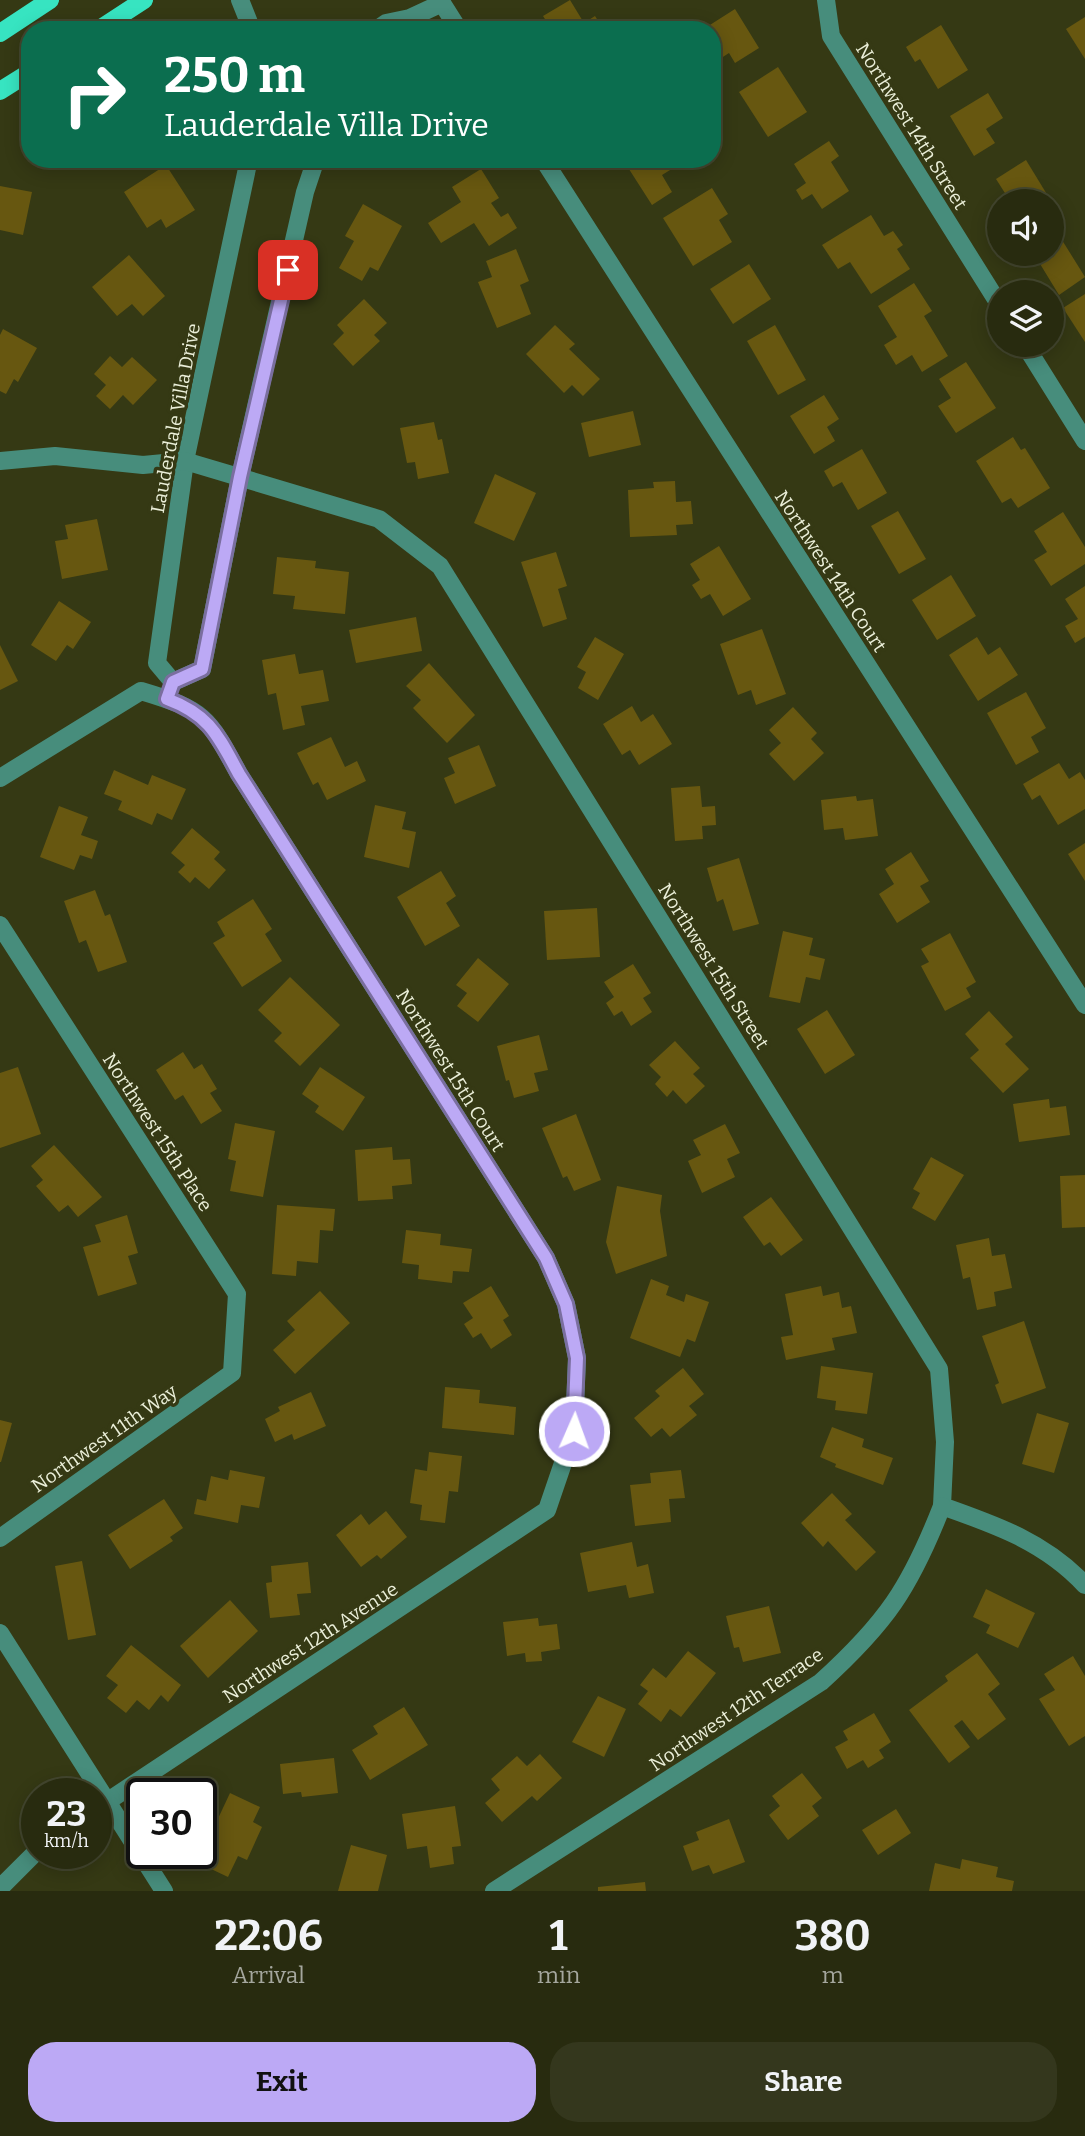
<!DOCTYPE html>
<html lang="en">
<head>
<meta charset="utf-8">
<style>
	body { margin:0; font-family:Bitter,serif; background:#34371d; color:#f1f3f6; height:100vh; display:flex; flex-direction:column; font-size:26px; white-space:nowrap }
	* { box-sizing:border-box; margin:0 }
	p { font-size:23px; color:#a5a79e }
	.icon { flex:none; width:38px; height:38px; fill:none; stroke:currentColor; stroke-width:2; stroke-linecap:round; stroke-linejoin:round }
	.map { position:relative; height:1891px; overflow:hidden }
	.panel { display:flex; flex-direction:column; background:#282b0f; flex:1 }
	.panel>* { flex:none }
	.hud { position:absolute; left:21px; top:21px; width:700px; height:147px; border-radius:28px; box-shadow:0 4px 18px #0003,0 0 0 2px #44472f; background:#0b6e4f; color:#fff; overflow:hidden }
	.fabs { position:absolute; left:987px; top:189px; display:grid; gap:14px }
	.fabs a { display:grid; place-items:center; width:77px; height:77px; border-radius:50%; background:#282b0f; box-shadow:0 4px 18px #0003,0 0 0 2px #44472f; font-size:35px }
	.speed { position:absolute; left:21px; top:1778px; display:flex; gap:14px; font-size:35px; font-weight:700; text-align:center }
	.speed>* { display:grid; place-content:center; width:91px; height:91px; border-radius:50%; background:#282b0f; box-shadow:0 4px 18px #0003,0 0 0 2px #44472f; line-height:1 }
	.speed small { font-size:18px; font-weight:400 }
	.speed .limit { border:4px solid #111; border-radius:10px; background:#fff; color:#111 }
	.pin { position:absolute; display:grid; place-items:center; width:60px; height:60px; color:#fff; margin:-30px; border-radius:14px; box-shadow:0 4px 10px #0006 }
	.me { position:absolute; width:77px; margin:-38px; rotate:2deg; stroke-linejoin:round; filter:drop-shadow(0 0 5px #0008) }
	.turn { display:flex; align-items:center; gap:24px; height:147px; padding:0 28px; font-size:32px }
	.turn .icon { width:91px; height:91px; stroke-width:2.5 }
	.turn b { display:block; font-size:49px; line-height:60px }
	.eta { display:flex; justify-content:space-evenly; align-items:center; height:119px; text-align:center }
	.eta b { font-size:42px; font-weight:700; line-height:49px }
	.primary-button { display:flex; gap:14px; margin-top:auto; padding:14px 28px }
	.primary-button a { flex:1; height:80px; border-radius:28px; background:#bca9f5; color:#111; font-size:28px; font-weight:700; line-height:80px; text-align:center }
	.primary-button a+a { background:#34371d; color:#f1f3f6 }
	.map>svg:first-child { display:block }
	.building { fill:#675710 }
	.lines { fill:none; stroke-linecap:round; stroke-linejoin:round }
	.minor { stroke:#478d7c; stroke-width:18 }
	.major { stroke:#37e4c1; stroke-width:18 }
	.route-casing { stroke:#7a6e9f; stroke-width:18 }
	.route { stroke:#bca9f5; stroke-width:12 }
	.labels { text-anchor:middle; stroke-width:7; stroke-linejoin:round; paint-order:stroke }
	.street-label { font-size:19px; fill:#ebefd9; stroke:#353914 }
</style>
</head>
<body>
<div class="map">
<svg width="1085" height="1891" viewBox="0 0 1085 1891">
	<rect width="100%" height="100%" fill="#353914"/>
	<g class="building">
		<polygon points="570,0 584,23 595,16 604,30 552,30 543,16"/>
		<polygon points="735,9 759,48 735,63 729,53 712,64 712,30 702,30"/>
		<polygon points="1085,17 1085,59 1066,29"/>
		<polygon points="941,25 968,70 938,89 920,59 915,62 906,47"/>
		<polygon points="778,67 807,112 768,137 739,92"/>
		<polygon points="988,93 1003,118 986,129 995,143 974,156 950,116"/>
		<polygon points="829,141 839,156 831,162 849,191 822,209 812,194 802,200 796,190 806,183 794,164"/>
		<polygon points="637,159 681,159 683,162 662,175 672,192 652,205 627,166"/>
		<polygon points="1026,160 1051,201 1010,201 996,179"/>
		<polygon points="166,165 195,210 166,228 161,219 147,228 124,192"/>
		<polygon points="481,169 499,198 491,203 501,217 508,213 517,228 489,246 474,223 441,243 428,223 461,202 452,187"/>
		<polygon points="0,186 32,192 23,235 0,230"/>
		<polygon points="712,188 728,214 719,220 732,242 693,266 663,218"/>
		<polygon points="363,204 402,226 378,271 370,267 362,281 339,268 354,241 345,236"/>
		<polygon points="871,215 884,236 893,231 903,245 897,249 910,269 871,294 850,262 838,269 822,245"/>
		<polygon points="1057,232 1085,277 1059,295 1034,254 1052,254 1052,235"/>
		<polygon points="516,249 529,281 520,285 531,314 497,328 478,282 492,277 486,261"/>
		<polygon points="129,255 165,296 143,316 132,304 117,316 92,287"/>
		<polygon points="749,264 771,299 733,324 710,289"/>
		<polygon points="914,283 932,311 924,316 948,356 922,372 912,355 896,365 884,345 897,337 878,306"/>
		<polygon points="1085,294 1085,342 1063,308"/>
		<polygon points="364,299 387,323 374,335 380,341 353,366 333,344 344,333 337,325"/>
		<polygon points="555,325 575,344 569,349 600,379 583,396 572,385 564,393 526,354"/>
		<polygon points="775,325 806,380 778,395 747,341"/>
		<polygon points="3,329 37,348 18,382 14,379 6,394 0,391 0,335"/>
		<polygon points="110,356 122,367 132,357 157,380 133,405 123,395 110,409 96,396 106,385 94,374"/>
		<polygon points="966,362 996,408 956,433 938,406 951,398 939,379"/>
		<polygon points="824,395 839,419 827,427 835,441 814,454 790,416"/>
		<polygon points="633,411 641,445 589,457 581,423"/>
		<polygon points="434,422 438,440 442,439 449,473 418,479 415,462 407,463 400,428"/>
		<polygon points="1013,437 1021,450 1025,448 1050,488 1018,508 1011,498 1002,503 976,461"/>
		<polygon points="862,449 887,493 858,510 842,482 833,487 824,471"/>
		<polygon points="495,474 536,493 514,541 474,523"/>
		<polygon points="675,481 676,502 691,501 693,524 676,525 677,535 630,537 628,490 654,488 653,482"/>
		<polygon points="898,511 926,559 899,574 871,526"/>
		<polygon points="1063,512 1085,547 1085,564 1051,586 1034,560 1047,552 1034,531"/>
		<polygon points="97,519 108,570 62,579 55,541 68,539 65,525"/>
		<polygon points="719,546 751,599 723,616 710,594 701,599 692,585 700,580 690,564"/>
		<polygon points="556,552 567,586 558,589 567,619 543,627 521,562"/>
		<polygon points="277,557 316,561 315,568 349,572 345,614 293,609 295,596 273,594"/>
		<polygon points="951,575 976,616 937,640 912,600"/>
		<polygon points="1085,586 1085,637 1075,643 1065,626 1078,619 1065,599"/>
		<polygon points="59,601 91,622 73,649 67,645 56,661 31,645"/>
		<polygon points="416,617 422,651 356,663 349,630"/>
		<polygon points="762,629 786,694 756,705 751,690 738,695 720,644"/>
		<polygon points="595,637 624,654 598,700 578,688 586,672 577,667"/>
		<polygon points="977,637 988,655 1000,647 1018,675 978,701 949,655"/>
		<polygon points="0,645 18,681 0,690"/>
		<polygon points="295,654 299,674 323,670 329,701 301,706 305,725 283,730 276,693 268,695 262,660"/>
		<polygon points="429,663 475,715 447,743 413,708 421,700 406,686"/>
		<polygon points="1026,692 1046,728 1031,737 1039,752 1016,765 987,713"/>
		<polygon points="632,706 641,722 653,714 672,744 639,765 630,750 622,755 603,724"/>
		<polygon points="793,707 817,733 811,739 824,753 794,781 769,754 781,743 769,730"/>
		<polygon points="331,737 345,767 357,761 366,781 327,800 318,782 313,785 297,753"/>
		<polygon points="479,745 496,786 455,804 444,778 455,773 448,758"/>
		<polygon points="1059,763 1069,779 1080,772 1085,780 1085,809 1058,825 1040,795 1032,800 1023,784"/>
		<polygon points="114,770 148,785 152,775 186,789 172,820 157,813 152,825 118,810 122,801 104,794"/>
		<polygon points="700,786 702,807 715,806 716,825 702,826 703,839 675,841 671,788"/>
		<polygon points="856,796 857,801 873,799 878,836 845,840 843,828 824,830 821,800"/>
		<polygon points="375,805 406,812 402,829 416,832 409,868 364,857"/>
		<polygon points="59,806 88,817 81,835 98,841 92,859 80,855 74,870 40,857"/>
		<polygon points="192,828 220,852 214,859 226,870 209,889 195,877 190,883 178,872 185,865 171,853"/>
		<polygon points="1085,843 1085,881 1068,854"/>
		<polygon points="911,852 929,881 920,886 930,902 897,923 879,894 894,884 885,869"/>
		<polygon points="739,858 759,924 733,931 723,899 717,902 707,868"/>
		<polygon points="441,871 456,896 446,903 460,926 425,946 397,897"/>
		<polygon points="95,890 105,916 110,914 127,962 98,972 86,940 79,943 64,901"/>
		<polygon points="253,899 272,929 265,934 282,961 242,987 213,943 225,936 217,922"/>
		<polygon points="597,908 600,957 547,960 544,911"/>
		<polygon points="783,931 813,938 809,955 825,959 820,980 806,977 800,1003 769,997"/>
		<polygon points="950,933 976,982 966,988 971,997 945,1011 921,966 929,962 921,949"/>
		<polygon points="478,958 509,984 478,1022 457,1006 467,993 456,985"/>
		<polygon points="633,964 651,993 643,998 652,1012 631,1026 622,1011 614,1016 606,1003 614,997 604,982"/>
		<polygon points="290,977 340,1025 300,1066 274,1041 282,1033 258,1010"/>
		<polygon points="827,1010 855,1055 825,1074 797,1029"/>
		<polygon points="989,1011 1013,1037 1005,1044 1029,1069 1003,1093 970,1058 979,1050 965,1034"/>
		<polygon points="539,1035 548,1070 534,1073 539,1091 514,1098 509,1080 506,1081 497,1046"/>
		<polygon points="675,1041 700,1068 693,1074 705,1086 686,1104 673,1090 667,1097 655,1084 661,1077 649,1065"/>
		<polygon points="183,1052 194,1069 202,1064 217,1089 210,1093 222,1111 201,1124 183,1095 175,1100 156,1070"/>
		<polygon points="18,1067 41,1134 0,1148 0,1073"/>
		<polygon points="320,1067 365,1097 343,1131 315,1112 319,1106 302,1094"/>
		<polygon points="1049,1099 1050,1108 1066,1106 1070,1135 1019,1142 1013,1104"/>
		<polygon points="576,1114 601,1180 574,1191 567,1176 563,1178 542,1128"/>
		<polygon points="235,1123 275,1131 263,1197 230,1191 236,1161 228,1159"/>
		<polygon points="725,1124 740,1153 727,1159 735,1177 702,1193 688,1161 701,1155 693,1140"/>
		<polygon points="54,1145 102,1197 78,1217 68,1205 59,1212 36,1186 43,1180 31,1166"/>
		<polygon points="392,1147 393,1160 410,1159 412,1184 392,1186 393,1199 358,1201 355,1150"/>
		<polygon points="931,1157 964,1175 935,1221 912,1208 920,1193 913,1189"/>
		<polygon points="1085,1175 1085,1227 1062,1228 1060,1176"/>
		<polygon points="617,1186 662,1195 660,1211 667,1256 616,1274 606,1242"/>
		<polygon points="771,1197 803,1240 781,1256 770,1242 764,1246 743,1217"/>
		<polygon points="277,1205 335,1209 333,1231 320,1230 318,1263 297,1261 296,1276 272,1274"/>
		<polygon points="127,1215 138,1253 128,1256 137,1284 98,1296 83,1247 101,1242 95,1225"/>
		<polygon points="406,1230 441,1234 440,1245 472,1249 469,1272 453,1271 452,1283 418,1279 419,1265 402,1263"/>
		<polygon points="989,1238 992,1256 1005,1254 1012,1288 994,1292 996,1306 977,1310 970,1277 963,1279 956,1245"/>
		<polygon points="651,1279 669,1286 666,1295 684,1302 686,1294 709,1302 695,1342 687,1339 680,1357 630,1338"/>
		<polygon points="491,1286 509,1316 503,1320 512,1335 491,1349 481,1333 473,1338 464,1324 473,1318 463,1303"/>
		<polygon points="821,1286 823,1296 839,1292 842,1308 851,1306 857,1333 832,1338 835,1350 786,1360 781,1337 793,1335 785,1294"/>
		<polygon points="320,1291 350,1323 295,1374 273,1350 295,1330 287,1321"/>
		<polygon points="1024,1321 1046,1388 1002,1404 995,1385 999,1383 982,1336"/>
		<polygon points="821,1366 873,1373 867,1414 835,1410 836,1401 817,1398"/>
		<polygon points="683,1368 704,1394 689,1406 697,1415 670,1437 662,1428 651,1437 634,1418 660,1396 655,1391"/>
		<polygon points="445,1387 480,1390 479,1403 516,1407 514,1435 442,1428"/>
		<polygon points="311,1392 326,1426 294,1440 292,1434 275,1442 265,1419 280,1411 278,1407"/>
		<polygon points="1037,1413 1069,1423 1054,1473 1022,1464"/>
		<polygon points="0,1420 12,1423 1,1462 0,1462"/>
		<polygon points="832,1427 864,1439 862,1447 893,1458 883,1485 835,1467 836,1464 820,1457"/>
		<polygon points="429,1452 462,1456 458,1492 449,1491 445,1523 420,1520 422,1505 410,1503 415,1469 427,1471"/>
		<polygon points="230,1470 265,1477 259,1508 241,1505 238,1523 194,1514 197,1499 206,1501 211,1476 228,1480"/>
		<polygon points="681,1470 685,1498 669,1499 671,1522 635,1526 630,1485 651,1483 650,1473"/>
		<polygon points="832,1493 852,1514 845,1520 876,1552 856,1571 828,1541 823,1547 801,1523"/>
		<polygon points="164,1499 183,1528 170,1537 173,1541 130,1569 108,1535"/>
		<polygon points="386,1511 407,1537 381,1559 377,1555 361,1567 336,1535 361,1514 369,1525"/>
		<polygon points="632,1542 637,1567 648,1564 654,1593 629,1598 626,1585 588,1592 580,1553"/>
		<polygon points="82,1561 96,1635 68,1640 55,1566"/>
		<polygon points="308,1562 311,1593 297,1594 300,1615 270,1618 266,1583 272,1582 271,1566"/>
		<polygon points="986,1589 1035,1613 1018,1648 986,1633 990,1625 973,1617"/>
		<polygon points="230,1600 258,1631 208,1678 180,1646"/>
		<polygon points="769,1606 781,1653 743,1662 739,1647 734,1648 726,1616"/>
		<polygon points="538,1618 539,1626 557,1624 560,1649 541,1652 542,1661 526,1662 525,1653 507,1656 503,1622"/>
		<polygon points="131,1645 181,1685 168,1702 161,1695 149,1710 137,1700 126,1713 107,1698 118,1685 106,1676"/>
		<polygon points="688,1651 716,1673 681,1717 670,1709 661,1722 638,1704 648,1691 640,1685 653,1668 666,1678"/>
		<polygon points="977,1653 1000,1684 988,1694 1006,1719 978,1740 962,1720 954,1726 970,1747 949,1763 909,1710 948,1681 945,1676"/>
		<polygon points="1073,1656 1085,1676 1085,1736 1069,1746 1039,1699 1055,1690 1044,1674"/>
		<polygon points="598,1696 626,1709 604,1757 572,1742"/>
		<polygon points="404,1707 428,1745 370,1780 352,1750 378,1734 373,1726"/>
		<polygon points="874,1713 891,1742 879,1750 884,1758 868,1768 863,1760 847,1769 835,1747 848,1740 843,1731"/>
		<polygon points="540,1754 562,1778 537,1801 532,1796 502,1822 485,1803 500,1790 491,1779 517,1756 527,1766"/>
		<polygon points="334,1758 338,1793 302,1797 301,1792 283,1794 280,1764"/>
		<polygon points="802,1773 822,1798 812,1806 819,1816 788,1840 769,1815 780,1806 772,1796"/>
		<polygon points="230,1793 260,1807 253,1822 262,1827 247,1860 238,1856 228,1877 209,1868 218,1847 207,1842"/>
		<polygon points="455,1806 461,1846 452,1847 454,1864 430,1868 427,1846 407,1849 402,1814"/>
		<polygon points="896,1809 911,1833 878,1855 862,1830"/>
		<polygon points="729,1819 745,1862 713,1874 709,1865 692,1871 683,1846 699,1840 696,1832"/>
		<polygon points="351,1845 387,1855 378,1891 338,1891"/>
		<polygon points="962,1859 998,1867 996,1877 1014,1881 1012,1891 929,1891 935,1863 960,1869"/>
		<polygon points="645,1882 646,1891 598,1891 598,1887"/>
	</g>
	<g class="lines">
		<g class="minor">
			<polyline points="240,0 252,30"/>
			<polyline points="440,0 459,30"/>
			<polyline points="826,0 831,36 999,304"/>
			<polyline points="376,30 386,23 410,18 442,3"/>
			<polyline points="249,159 185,461 157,663 173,682 202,669 240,477 305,192 316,159"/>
			<polyline points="543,159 1085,1005"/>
			<polyline points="1025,345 1085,441"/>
			<path d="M 0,461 L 55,456 L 143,465 L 185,461 L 379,519 L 440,566 L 939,1369 L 945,1442 L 942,1506 C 996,1525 1045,1542 1085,1585"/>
			<path d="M 0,778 L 141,691 C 205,710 208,717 239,774 L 546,1258 L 566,1304 L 577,1358 L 574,1431 L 547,1510 L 96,1809"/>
			<polyline points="0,925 237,1294 232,1373 0,1538"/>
			<polyline points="0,1633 164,1891"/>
			<polyline points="0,1888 37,1851"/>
			<path d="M 494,1891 L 821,1682 C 886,1623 910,1588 942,1506"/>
		</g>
		<g class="major">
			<polyline points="98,30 144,0"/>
			<polyline points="0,33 50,0"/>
			<polyline points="0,91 30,72"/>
		</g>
	</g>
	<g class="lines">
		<g class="route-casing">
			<path id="route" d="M 288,270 L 240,477 L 202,669 L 173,682 L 167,699 C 210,715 218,736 239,774 L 546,1258 L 566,1304 L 577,1358 L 574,1431"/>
		</g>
		<use href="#route" class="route"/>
	</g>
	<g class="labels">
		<g class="street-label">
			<text transform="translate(912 126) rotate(58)" y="7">Northwest 14th Street</text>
			<text transform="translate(175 418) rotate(-79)" y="7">Lauderdale Villa Drive</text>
			<text transform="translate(831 571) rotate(57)" y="7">Northwest 14th Court</text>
			<text transform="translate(714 966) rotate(58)" y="7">Northwest 15th Street</text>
			<text transform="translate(451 1070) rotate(58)" y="7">Northwest 15th Court</text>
			<text transform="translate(158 1132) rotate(57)" y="7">Northwest 15th Place</text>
			<text transform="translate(104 1438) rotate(-35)" y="7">Northwest 11th Way</text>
			<text transform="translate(310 1642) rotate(-33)" y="7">Northwest 12th Avenue</text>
			<text transform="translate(736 1709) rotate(-34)" y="7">Northwest 12th Terrace</text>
		</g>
	</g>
</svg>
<div class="fabs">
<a><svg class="icon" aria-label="sound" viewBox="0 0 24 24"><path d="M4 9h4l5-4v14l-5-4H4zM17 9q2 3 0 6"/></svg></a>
<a><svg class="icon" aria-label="layers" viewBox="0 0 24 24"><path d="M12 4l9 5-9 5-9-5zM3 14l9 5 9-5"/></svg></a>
</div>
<div class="speed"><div>23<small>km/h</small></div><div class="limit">30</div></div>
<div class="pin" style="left:288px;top:270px;background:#d93025"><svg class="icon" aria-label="arrive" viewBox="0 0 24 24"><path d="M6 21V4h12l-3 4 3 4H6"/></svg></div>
<svg class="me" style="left:574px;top:1431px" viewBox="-20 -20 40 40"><circle r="17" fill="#bca9f5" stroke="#fff" stroke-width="3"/><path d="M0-11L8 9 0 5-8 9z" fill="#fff"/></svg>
<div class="hud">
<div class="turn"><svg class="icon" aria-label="right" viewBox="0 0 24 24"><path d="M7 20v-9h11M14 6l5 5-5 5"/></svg><div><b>250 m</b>Lauderdale Villa Drive</div></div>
</div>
</div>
<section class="panel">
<div class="eta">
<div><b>22:06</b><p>Arrival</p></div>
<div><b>1</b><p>min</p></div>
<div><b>380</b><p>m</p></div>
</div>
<div class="primary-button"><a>Exit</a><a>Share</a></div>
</section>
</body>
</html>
